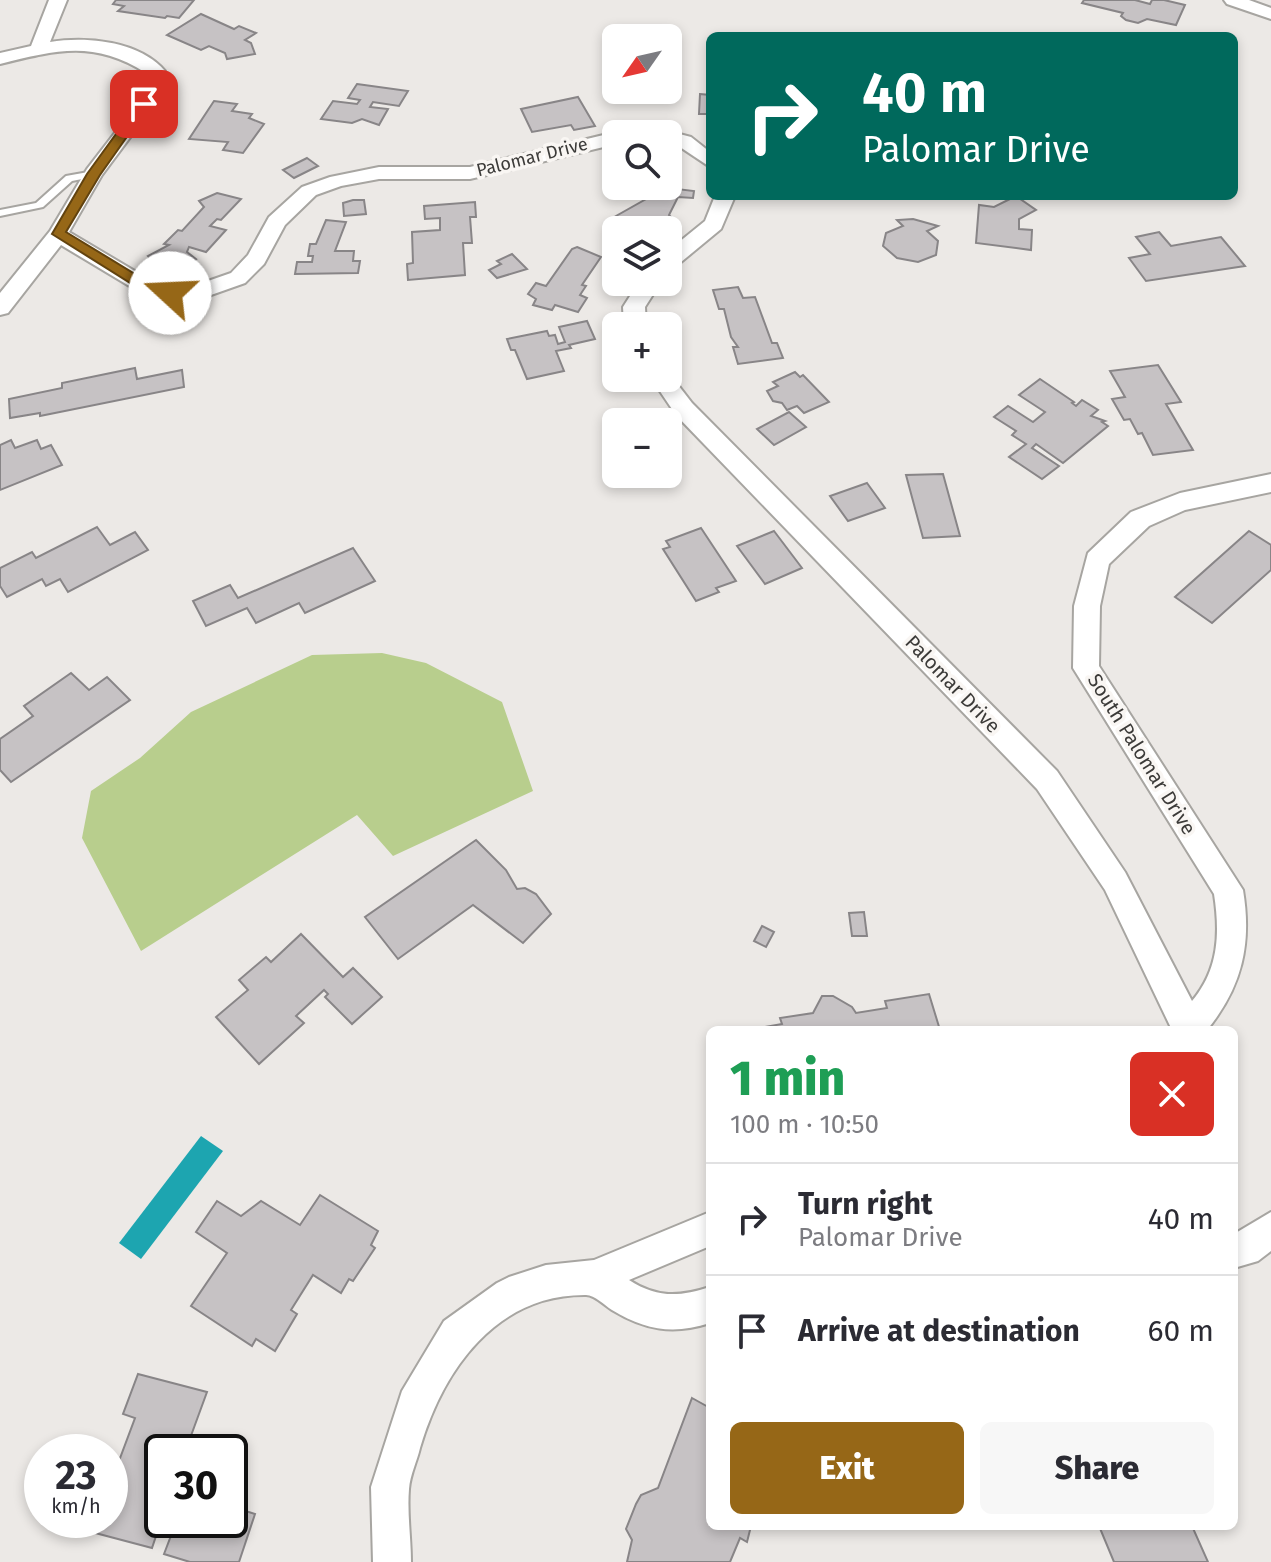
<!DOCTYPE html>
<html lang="en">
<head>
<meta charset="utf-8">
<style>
	body { margin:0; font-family:"Fira Sans",sans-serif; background:#f7f7f7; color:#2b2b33; height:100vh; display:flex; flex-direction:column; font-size:30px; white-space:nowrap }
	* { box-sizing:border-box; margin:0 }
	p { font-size:26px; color:#7c7c81 }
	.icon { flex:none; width:44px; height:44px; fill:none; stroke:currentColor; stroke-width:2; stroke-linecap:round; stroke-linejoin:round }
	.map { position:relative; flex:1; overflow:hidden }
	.side { position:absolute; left:706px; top:1026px; width:532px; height:504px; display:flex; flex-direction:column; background:#fff; border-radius:12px; box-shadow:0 4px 12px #0003 }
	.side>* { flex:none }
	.guide { position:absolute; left:706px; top:32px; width:532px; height:168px; border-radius:12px; box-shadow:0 4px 12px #0003; background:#00695c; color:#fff; overflow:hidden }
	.needle { width:52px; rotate:236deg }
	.controls { position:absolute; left:602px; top:24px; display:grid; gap:16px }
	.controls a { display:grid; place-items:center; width:80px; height:80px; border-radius:12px; background:#fff; box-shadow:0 4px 12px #0003; font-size:40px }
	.speed { position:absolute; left:24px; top:1434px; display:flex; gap:16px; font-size:40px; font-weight:700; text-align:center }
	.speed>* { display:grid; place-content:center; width:104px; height:104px; border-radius:50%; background:#fff; box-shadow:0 4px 12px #0003; line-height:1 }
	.speed small { font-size:20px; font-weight:400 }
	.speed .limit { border:4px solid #111; border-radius:12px; background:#fff; color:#111 }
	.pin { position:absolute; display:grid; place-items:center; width:68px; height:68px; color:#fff; margin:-34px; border-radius:16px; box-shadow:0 4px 12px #0006 }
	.me { position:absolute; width:88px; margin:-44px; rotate:290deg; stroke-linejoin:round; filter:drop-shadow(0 0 6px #0008) }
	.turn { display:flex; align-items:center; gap:28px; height:168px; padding:0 24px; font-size:36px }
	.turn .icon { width:104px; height:104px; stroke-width:2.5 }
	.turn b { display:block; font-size:56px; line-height:68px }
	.round { display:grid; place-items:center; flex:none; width:84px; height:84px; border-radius:12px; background:#f7f7f7 }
	.summary { display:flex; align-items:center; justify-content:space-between; height:136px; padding:0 24px }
	h1 { font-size:48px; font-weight:800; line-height:60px; color:#1e9e55 }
	.primary-button { display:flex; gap:16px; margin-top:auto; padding:16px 24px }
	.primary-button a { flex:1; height:92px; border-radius:12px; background:#966717; color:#fff; font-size:32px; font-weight:800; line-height:92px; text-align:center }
	.primary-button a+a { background:#f7f7f7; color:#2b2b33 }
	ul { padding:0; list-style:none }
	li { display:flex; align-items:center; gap:24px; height:112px; padding:0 24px; border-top:2px solid #e1e1e2 }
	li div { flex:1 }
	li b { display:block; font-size:30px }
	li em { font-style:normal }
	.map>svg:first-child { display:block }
	.green { fill:#b8ce8d }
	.water { fill:#1da5b0 }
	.building { fill:#c6c2c4; stroke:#888587; stroke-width:2 }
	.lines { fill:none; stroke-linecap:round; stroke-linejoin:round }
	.service-casing { stroke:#a7a5a1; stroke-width:4 }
	.minor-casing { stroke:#a7a5a1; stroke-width:4 }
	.service { fill:#fff; fill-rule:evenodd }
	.minor { fill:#fff; fill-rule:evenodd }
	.route { fill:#966717; stroke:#62430f; stroke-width:2 }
	.labels { text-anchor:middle; stroke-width:7; stroke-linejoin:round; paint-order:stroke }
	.far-street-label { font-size:18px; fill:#3c3b39; stroke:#f9f6f3 }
	.street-label { font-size:20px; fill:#3c3b39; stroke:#f9f6f3 }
</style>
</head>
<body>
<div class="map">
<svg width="1271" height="1562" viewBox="0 0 1271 1562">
	<rect width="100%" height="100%" fill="#ece9e6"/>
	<polygon class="green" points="382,653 426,663 502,702 533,791 393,856 357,815 141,951 82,838 91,791 140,758 191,712 312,655"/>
	<polygon class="water" points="201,1136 223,1151 141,1259 119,1243"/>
	<g class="building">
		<polygon points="116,0 194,0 179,18 167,16 165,18 118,11 124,6 113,4"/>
		<polygon points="1084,0 1135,0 1150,4 1152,0 1164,0 1185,5 1176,25 1147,19 1138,23 1126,20 1121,16 1123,13 1082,3"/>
		<polygon points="201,14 234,29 239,26 256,33 245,40 251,43 255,54 227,59 225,53 209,46 201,50 167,35"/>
		<polygon points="357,84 408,91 399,106 373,102 370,107 388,109 379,125 362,119 352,123 321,119 333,101 357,104 360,100 348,98"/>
		<polygon points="700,94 710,95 710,114 699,114"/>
		<polygon points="578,97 595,126 574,130 571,125 532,132 521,109"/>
		<polygon points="214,101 237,104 232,111 252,114 249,118 264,124 243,153 223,150 228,142 189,139"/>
		<polygon points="307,158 318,166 294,178 283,170"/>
		<polygon points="652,186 694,191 693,198 678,197 669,215 671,217 636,230 616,216 646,199"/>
		<polygon points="217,193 241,199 221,220 217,219 210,226 226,230 206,252 189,247 187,252 196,259 182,267 173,260 159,267 148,256 169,245 164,244 178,230 182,231 204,207 199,201"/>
		<polygon points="1016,196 1036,210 1019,219 1019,229 1032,230 1031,250 976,243 979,205 994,207"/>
		<polygon points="353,200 364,200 366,214 344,216 343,203"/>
		<polygon points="475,202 476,217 470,217 472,243 463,243 465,275 408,280 407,264 413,263 412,232 440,230 440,218 425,219 424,206"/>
		<polygon points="913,219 938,226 927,231 938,241 936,255 918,262 897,258 883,246 886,233 903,226 897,220"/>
		<polygon points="326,220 346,222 335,251 354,251 353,261 360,261 358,273 295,274 297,262 312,262 313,256 308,256 310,244 316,244"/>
		<polygon points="1159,232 1171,246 1221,237 1245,266 1146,281 1129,258 1150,254 1136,237"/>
		<polygon points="577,247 601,257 582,285 586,286 580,295 587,298 578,312 555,305 552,310 533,305 536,299 528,294 536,283 546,286 572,249"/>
		<polygon points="512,254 527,269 497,278 489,270 501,264 497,261"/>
		<polygon points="738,287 743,298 755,297 772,343 777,343 783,358 738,364 733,347 738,347 731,337 724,309 719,309 713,290"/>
		<polygon points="587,321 595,339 569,345 571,348 556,351 564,371 527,379 515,350 511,350 507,339 547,331 549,336 555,335 558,344 565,342 559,327"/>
		<polygon points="1158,365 1181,402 1166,404 1193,450 1153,455 1142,433 1138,434 1130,419 1124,420 1112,399 1125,397 1110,371"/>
		<polygon points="135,368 137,379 182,370 184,387 40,416 40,413 10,418 9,399 62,388 62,383"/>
		<polygon points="795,372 800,377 803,375 829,402 804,413 797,406 787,410 782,403 773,401 767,391 778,386 773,382"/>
		<polygon points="1040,379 1074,402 1072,403 1076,406 1082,400 1098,410 1091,416 1105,421 1102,422 1108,426 1063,463 1036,444 1032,448 1059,466 1042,479 1009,457 1026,444 1012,435 1016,431 994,417 1008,406 1033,422 1045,412 1019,395"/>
		<polygon points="789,412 806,427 774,445 757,429"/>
		<polygon points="11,440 15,448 37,440 41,449 51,445 62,465 0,490 0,445"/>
		<polygon points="943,474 960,536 923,538 906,475"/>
		<polygon points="867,483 885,508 848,521 830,496"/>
		<polygon points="97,527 110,545 135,532 148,550 68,592 60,579 46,586 42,579 7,597 0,586 0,568 32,552 36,558"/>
		<polygon points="701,528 736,581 716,588 719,592 696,601 663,549 670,547 666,541"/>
		<polygon points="774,531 802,568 765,584 737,546"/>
		<polygon points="1249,531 1271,545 1271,570 1212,623 1175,597"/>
		<polygon points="353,548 375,581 305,613 299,603 256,623 247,608 206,626 193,601 230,585 238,598"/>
		<polygon points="71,673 89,690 107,677 130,700 11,782 0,770 0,739 33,716 24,706"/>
		<polygon points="476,840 506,870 517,889 525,888 536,894 551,914 523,943 473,905 398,959 365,917"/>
		<polygon points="864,912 867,936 852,936 849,913"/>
		<polygon points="762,926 774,932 766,947 754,941"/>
		<polygon points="301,934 343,977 353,968 382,997 352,1024 325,997 328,994 324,990 296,1016 304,1023 259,1064 216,1017 248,990 239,980 266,957 271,962"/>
		<polygon points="929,994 940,1030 748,1030 782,1024 780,1018 813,1013 822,996 833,996 852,1007 856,1013 887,1008 885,1001"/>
		<polygon points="320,1195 378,1231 371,1245 375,1248 353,1281 349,1279 341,1293 313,1275 291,1310 297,1314 275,1351 256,1339 252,1346 191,1306 227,1253 196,1232 217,1201 241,1216 261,1201 300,1225"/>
		<polygon points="138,1374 207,1392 185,1452 162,1452 162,1518 152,1548 84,1530 87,1523 76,1520 110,1520 110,1485 135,1418 123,1414"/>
		<polygon points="692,1398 710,1408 710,1526 751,1526 747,1542 740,1538 730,1562 627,1562 632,1540 626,1529 636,1504 641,1495 658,1488"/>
		<polygon points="230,1506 255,1514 239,1562 190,1562 164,1554 177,1520 230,1520"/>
		<polygon points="1099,1526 1192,1526 1208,1562 1114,1562"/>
	</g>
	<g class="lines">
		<g class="service-casing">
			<polygon id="service" points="94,171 99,174 97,176 72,181 43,207 0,216 0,210 36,203 66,176"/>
		</g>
		<g class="minor-casing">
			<g id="minor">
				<path d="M 49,0 L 67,0 L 50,42 C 87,36 139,41 165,71 L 149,112 L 102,175 L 69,232 L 155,283 L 170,286 L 208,281 L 231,273 L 248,255 L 269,217 L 302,187 L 330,177 L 379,167 L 470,167 L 616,132 L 623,134 L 616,134 L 616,144 L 470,179 L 379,179 L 341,186 L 316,195 L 285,225 L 264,264 L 245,283 L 211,295 L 170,300 L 141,293 L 61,245 L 8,313 L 0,315 L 0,293 L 50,231 L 87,169 L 131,112 L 146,73 C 94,40 57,50 0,64 L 0,53 L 31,46 Z"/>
				<polygon points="1224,0 1249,0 1271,8 1271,19 1227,4"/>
				<polygon points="668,131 691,137 710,152 710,167 677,145 668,143 668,134 661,134"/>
				<polygon points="715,196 735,196 721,229 675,267 668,269 668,251 705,221"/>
				<polygon points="639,282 661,282 645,307 646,326 624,326 623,307"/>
				<path d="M 668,372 L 692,403 L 1057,771 L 1125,872 L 1192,1001 C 1219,969 1220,933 1214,894 L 1073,668 L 1074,606 L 1088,553 L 1131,512 L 1180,493 L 1271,474 L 1271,492 L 1185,510 L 1149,526 L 1109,564 L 1100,606 L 1099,666 L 1243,890 C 1252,944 1242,987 1207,1030 L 1172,1030 L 1105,890 L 1037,789 L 676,415 L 651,378 L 668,378 Z"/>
				<path d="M 710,1212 L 710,1246 L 629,1280 C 657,1298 679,1297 710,1287 L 710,1323 C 673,1335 645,1330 612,1310 C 604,1305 595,1295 586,1295 C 496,1294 443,1370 420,1448 C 417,1461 410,1475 409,1489 C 407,1513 411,1538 411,1562 L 373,1562 L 371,1487 L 402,1391 L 444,1321 L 497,1283 L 509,1277 L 546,1265 L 594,1260 Z"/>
				<polygon points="1271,1212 1271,1251 1258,1261 1234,1268 1234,1234"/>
			</g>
		</g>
		<use href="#service" class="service"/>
		<use href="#minor" class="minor"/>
	</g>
	<polygon class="route" points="140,101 150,104 100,175 66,232 153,285 175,290 177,293 170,298 143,291 52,234 87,174"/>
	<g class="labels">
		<g class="far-street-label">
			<text transform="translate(532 157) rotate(-14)" y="6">Palomar Drive</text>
		</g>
		<g class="street-label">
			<text transform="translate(953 684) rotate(46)" y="7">Palomar Drive</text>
			<text transform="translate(1142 754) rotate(58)" y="7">South Palomar Drive</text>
		</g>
	</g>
</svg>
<div class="controls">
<a><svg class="needle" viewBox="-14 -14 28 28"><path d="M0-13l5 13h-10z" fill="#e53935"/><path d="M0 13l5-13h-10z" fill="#7c7c81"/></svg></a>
<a><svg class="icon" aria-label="search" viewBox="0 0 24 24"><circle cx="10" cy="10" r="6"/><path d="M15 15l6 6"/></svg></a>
<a><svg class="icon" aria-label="layers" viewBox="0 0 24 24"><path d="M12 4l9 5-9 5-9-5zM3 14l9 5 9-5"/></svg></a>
<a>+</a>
<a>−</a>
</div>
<div class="speed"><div>23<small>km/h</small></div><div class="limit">30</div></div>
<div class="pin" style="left:144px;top:104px;background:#d93025"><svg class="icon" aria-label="arrive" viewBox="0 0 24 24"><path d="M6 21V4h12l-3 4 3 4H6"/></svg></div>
<svg class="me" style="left:170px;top:293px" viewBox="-20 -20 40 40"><circle r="19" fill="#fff"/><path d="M0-13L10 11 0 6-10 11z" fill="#966717"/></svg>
<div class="guide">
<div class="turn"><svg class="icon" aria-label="right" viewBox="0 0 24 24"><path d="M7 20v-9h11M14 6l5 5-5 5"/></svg><div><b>40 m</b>Palomar Drive</div></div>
</div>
<section class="side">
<div class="summary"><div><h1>1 min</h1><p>100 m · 10:50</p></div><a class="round" style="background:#d93025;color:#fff"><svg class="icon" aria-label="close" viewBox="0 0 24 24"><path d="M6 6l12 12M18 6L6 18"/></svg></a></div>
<ul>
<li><svg class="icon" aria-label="right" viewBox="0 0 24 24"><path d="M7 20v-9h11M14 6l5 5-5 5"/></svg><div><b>Turn right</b><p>Palomar Drive</p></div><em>40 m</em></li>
<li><svg class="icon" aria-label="arrive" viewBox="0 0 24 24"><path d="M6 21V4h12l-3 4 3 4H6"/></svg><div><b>Arrive at destination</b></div><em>60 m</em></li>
</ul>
<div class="primary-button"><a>Exit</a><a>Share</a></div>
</section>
</div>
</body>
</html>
